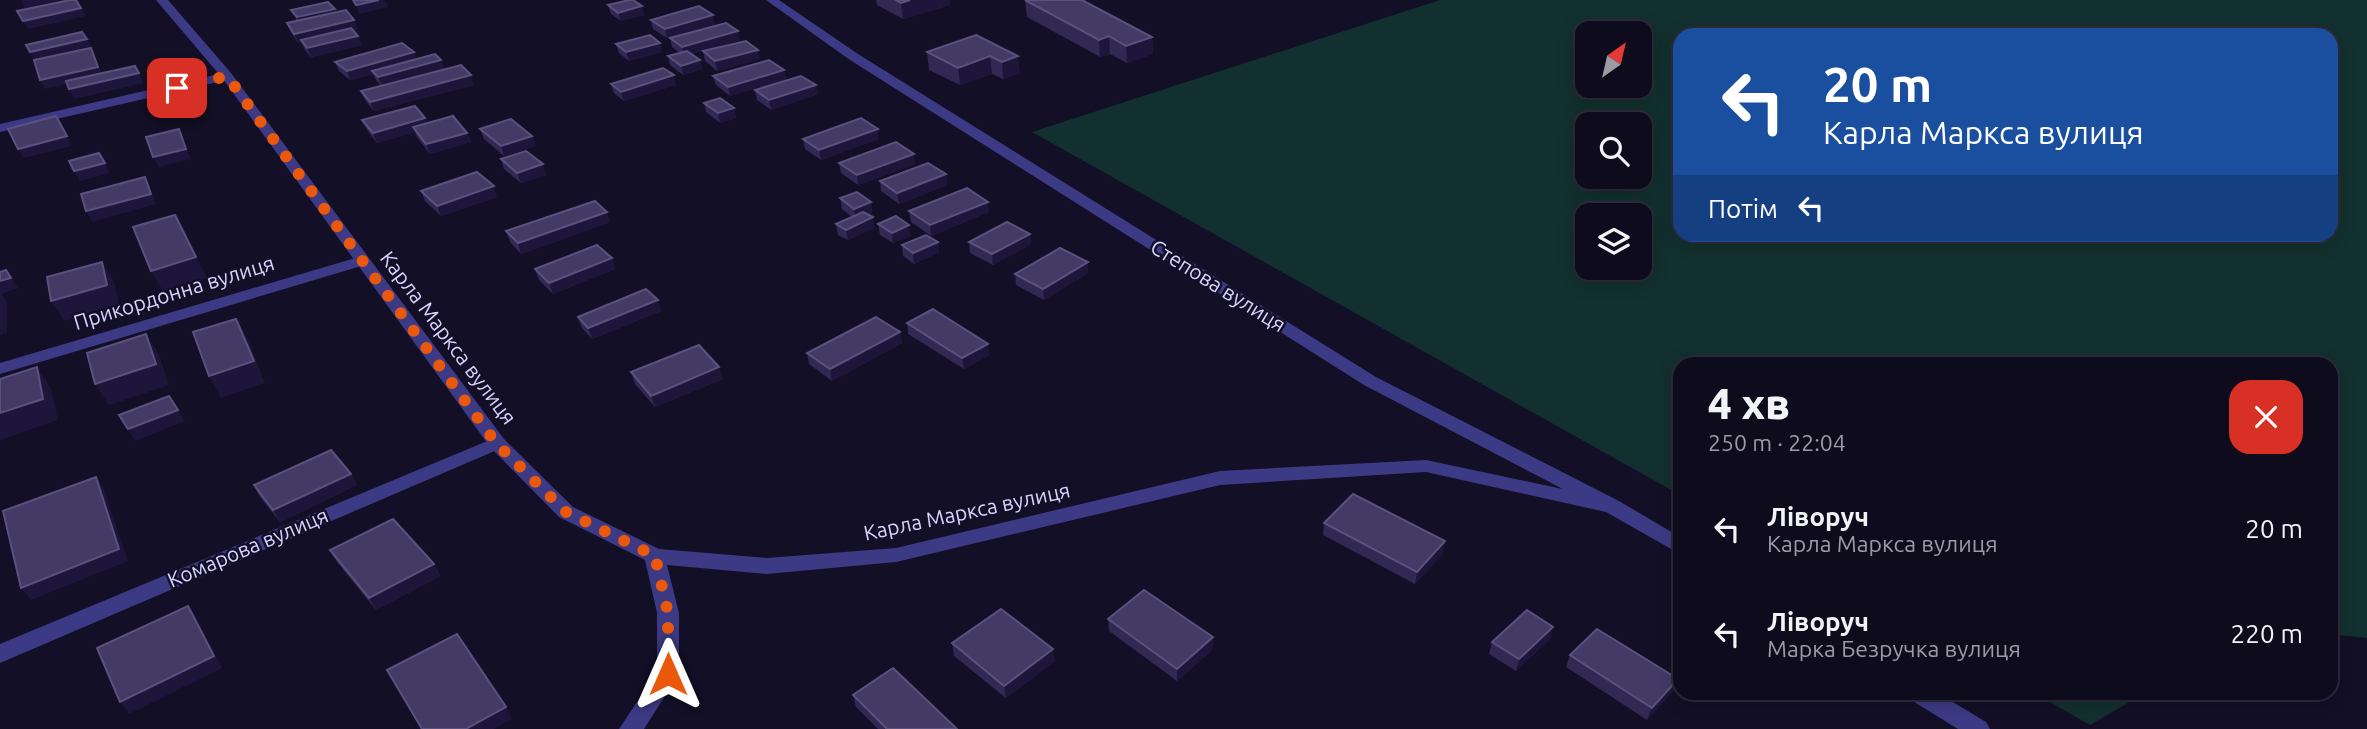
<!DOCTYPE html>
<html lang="uk">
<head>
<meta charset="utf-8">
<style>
	body { margin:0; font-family:Ubuntu,sans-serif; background:#1c1929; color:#f1f3f6; height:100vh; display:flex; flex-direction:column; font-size:26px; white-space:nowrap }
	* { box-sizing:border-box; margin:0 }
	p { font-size:23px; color:#9b9ba3 }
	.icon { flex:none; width:38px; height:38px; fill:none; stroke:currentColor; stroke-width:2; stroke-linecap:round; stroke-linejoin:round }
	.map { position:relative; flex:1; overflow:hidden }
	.drawer { position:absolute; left:1673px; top:357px; width:665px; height:343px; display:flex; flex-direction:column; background:#0e0b1c; border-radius:21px; box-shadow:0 4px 18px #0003,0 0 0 2px #2e2b3b }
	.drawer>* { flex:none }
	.top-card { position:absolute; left:1673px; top:28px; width:665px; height:214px; border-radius:21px; box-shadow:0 4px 18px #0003,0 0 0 2px #2e2b3b; background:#1a4fa0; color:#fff; overflow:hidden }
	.needle { width:46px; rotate:34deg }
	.tools { position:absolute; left:1575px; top:21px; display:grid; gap:14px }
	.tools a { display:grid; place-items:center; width:77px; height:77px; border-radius:14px; background:#0e0b1c; box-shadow:0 4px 18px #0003,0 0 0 2px #2e2b3b; font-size:35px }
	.pin { position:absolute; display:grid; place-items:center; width:60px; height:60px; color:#fff; margin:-30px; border-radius:14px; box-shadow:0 4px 10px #0006 }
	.me { position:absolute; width:77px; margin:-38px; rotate:0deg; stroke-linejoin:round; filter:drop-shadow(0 0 5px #0008) }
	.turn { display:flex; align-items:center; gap:24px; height:147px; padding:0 35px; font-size:32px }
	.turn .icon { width:91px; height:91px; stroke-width:2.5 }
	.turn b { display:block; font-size:49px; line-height:60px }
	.then { display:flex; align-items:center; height:66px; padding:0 35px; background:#0003; gap:14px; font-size:26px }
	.round { display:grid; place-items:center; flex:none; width:74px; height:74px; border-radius:21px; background:#1c1929 }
	.overview { display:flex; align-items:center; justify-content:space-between; height:119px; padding:0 35px }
	h1 { font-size:42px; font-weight:800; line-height:52px }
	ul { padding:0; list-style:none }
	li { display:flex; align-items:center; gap:21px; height:105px; padding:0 35px }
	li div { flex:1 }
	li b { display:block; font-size:26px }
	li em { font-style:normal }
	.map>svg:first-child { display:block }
	.green { fill:#12302f; fill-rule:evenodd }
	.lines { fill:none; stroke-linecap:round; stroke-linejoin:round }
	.minor { fill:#3d3a85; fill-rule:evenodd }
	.tertiary { fill:#3d3a85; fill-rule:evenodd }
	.wall { fill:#312854 }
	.shaded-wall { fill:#1d163a }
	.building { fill:#433a66; stroke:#5a527e; stroke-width:2 }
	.route { stroke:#ea580c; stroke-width:12; stroke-dasharray:0 21.6 }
	.labels { text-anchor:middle; stroke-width:5; stroke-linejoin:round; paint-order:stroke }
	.street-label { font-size:21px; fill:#d9d4ff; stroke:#130f26 }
</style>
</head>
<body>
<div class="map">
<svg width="2367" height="729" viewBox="0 0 2367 729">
	<rect width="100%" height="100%" fill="#130f26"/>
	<g class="green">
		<path d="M 1440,0 L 2367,0 L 2367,638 L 2338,635 L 2331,627 L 2331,364 L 1680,364 L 1680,495 L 1032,132 ZM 1587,33 L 1640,33 L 1640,86 L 1587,86 ZM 1680,35 L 2331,35 L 2331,234 L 1680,234 ZM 1587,124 L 1640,124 L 1640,177 L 1587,177 ZM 1587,215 L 1640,215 L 1640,268 L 1587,268 Z"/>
		<polygon points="2034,693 2145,693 2090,725"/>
	</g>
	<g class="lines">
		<g class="minor">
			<polygon points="766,0 779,0 858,54 1376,377 1617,500 1620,505 1617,510 1603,510 1364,385 850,60"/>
			<polygon points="227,72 233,76 231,79 0,132 0,124"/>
			<polygon points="362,256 368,258 370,261 368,264 0,374 0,363"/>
			<polygon points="497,437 506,443 504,447 0,663 0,644"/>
		</g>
		<g class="tertiary">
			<polygon points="156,0 168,0 231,73 504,439 573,507 659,549 767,558 896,548 1220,471 1426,460 1619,501 1680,537 1680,554 1606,512 1426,472 1220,485 896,562 767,574 667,565 679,613 679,674 644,729 619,729 657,672 657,613 645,560 559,517 490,447 223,79"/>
			<polygon points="1907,693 1938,693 1986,722 1990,729 1958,729 1911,700"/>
		</g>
	</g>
	<g class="wall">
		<polygon points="876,0 950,0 950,5 903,19 877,5"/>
		<polygon points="1025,0 1152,37 1153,54 1127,63 1110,54 1100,57 1027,17"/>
		<polygon points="608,5 642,6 644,15 621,21 611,14"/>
		<polygon points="335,9 336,12 358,29 353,30 358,36 362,45 311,57 305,50 301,42 298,43 291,32 287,23 297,21 291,10"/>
		<polygon points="651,20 715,24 667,38 653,29"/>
		<polygon points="976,35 1020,73 1003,79 992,74 960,85 929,70 927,52"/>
		<polygon points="670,38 740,40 691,54 700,60 702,69 683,75 670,65 668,56 680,53 672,47"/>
		<polygon points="616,44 662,52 629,61 619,53"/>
		<polygon points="703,51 760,59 717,71 705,61"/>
		<polygon points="416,59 445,69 474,85 374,111 365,100 361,91 381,86 376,80 373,74 350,80 339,71 335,62"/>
		<polygon points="784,70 786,79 730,96 716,85 713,76"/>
		<polygon points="611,84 676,85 624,101 614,93"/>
		<polygon points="755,90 818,94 771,110 757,100"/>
		<polygon points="704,103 734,108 736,118 720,123 706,112"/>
		<polygon points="425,118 427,123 467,133 471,142 430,154 416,136 415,132 377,143 367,130 362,120"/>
		<polygon points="480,129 536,146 504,156 484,139"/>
		<polygon points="803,139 879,139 821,160 805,149"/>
		<polygon points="501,159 546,175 521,183 504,169"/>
		<polygon points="839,163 915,164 858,185 841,173"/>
		<polygon points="946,174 947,185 899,204 881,191 880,181"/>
		<polygon points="421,191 497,197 441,216 425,201"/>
		<polygon points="840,198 871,202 872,213 868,215 874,228 848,240 838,235 836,224 852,217 842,209"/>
		<polygon points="909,211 989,212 931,236 911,222"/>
		<polygon points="610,222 521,254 510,242 506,231"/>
		<polygon points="878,224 911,236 893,243 880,235"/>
		<polygon points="1030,234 1031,244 993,265 970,253 969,242"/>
		<polygon points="938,242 939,252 914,264 903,256 902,245"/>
		<polygon points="612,258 615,269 553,294 539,280 535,269"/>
		<polygon points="1088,273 1044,300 1016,285 1015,274"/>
		<polygon points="658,300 661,311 592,339 582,328 578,317"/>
		<polygon points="907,323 989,355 964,369 908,334"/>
		<polygon points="900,332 902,343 832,381 809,364 807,353"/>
		<polygon points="631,372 723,379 655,407 635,384"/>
		<polygon points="351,474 357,485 280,522 260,497 254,485"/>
		<polygon points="1324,523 1443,553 1415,584 1323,535"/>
		<polygon points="330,550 434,564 440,576 376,610 337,562"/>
		<polygon points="1108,619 1213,637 1212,650 1177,681 1109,631"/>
		<polygon points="1553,627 1550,639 1516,671 1489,654 1492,642"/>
		<polygon points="952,643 1055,661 1006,698 954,656"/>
		<polygon points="1570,655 1678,679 1673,691 1647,720 1566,667"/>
		<polygon points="853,695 957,729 878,729 856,707"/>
	</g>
	<g class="shaded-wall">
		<polygon points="21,0 59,0 25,8"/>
		<polygon points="379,0 385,0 388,7 359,14 356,5"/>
		<polygon points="910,0 950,0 950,5 903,19 901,3"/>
		<polygon points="642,6 644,15 621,21 618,13"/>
		<polygon points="81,8 86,16 28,29 23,21"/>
		<polygon points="335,9 338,17 301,26 297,17"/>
		<polygon points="713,15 715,24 667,38 665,29"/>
		<polygon points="354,20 358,29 298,43 294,34"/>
		<polygon points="738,31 740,40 684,56 682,47"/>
		<polygon points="358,36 362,45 311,57 307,48"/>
		<polygon points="1109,36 1110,54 1100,57 1099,40"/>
		<polygon points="1152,37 1153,54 1127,63 1126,46"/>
		<polygon points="87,39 92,48 35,61 30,52"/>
		<polygon points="660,43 662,52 629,61 626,52"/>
		<polygon points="91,48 103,76 45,89 40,80"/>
		<polygon points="758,50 760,59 717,71 715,61"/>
		<polygon points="414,52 417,61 372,71 373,74 350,80 347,71"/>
		<polygon points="990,56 992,74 960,85 958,68"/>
		<polygon points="1018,56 1020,73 1003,79 1002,62"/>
		<polygon points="441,60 445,69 382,86 378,77"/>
		<polygon points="700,60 702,69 683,75 681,66"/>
		<polygon points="784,70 786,79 730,96 728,87"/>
		<polygon points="139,73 144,83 74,99 69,89"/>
		<polygon points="471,75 474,85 374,111 370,102"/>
		<polygon points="674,75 676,85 624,101 621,92"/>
		<polygon points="816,85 818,94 771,110 769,100"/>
		<polygon points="734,108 736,118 720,123 718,113"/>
		<polygon points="56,116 72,146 24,158 18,149"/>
		<polygon points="425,118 429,128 413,127 415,132 377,143 373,133"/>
		<polygon points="179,129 191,159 159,167 153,157"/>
		<polygon points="878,129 879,139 821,160 819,150"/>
		<polygon points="467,133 471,142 430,154 426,144"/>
		<polygon points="532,136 536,146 504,156 501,146"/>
		<polygon points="99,153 110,173 80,181 74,171"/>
		<polygon points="914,154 915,164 858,185 857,175"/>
		<polygon points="543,164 546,175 521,183 517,173"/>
		<polygon points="946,174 947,185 899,204 897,193"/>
		<polygon points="145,177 150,187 156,204 92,222 86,211"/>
		<polygon points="494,186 497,197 441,216 437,206"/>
		<polygon points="871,202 872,213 855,219 854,209"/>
		<polygon points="988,202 989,212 931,236 930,225"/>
		<polygon points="607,212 610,222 521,254 518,243"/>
		<polygon points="175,215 207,278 163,291 151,271"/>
		<polygon points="873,217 874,228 848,240 846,230"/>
		<polygon points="909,225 911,236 893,243 892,233"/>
		<polygon points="1030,234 1031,244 993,265 992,254"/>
		<polygon points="938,242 939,252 914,264 913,253"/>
		<polygon points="612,258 615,269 553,294 549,283"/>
		<polygon points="102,262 114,282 119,305 64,321 51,301"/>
		<polygon points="1088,262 1088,273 1044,300 1043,289"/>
		<polygon points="11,278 18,288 2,294 7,302 7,333 0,335 0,281"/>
		<polygon points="658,300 661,311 592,339 588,328"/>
		<polygon points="236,319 248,340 265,383 221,398 209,376"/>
		<polygon points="900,332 902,343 832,381 830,369"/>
		<polygon points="146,334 159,355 169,385 109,405 95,384"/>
		<polygon points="988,344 989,355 964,369 962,358"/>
		<polygon points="37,367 51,389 58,420 0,440 0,413"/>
		<polygon points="719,367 723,379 655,407 651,396"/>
		<polygon points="178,410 185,421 135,441 128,429"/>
		<polygon points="351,474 357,485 280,522 273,510"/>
		<polygon points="96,477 104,489 128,561 31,600 21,588"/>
		<polygon points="1445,541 1443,553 1415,584 1417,572"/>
		<polygon points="434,564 440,576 376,610 369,598"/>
		<polygon points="188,606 196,618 222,668 129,714 120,702"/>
		<polygon points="1553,627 1550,639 1516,671 1519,659"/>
		<polygon points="1213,637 1212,650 1177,681 1177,669"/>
		<polygon points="1053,649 1055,661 1006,698 1004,686"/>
		<polygon points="1678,679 1673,691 1647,720 1652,708"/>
		<polygon points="506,707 512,719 494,729 466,729"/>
	</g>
	<g class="building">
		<polygon points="70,0 76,0 81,8 23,21 17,11"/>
		<polygon points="353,0 379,0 356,5"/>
		<polygon points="629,0 633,0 642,6 618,13 608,5"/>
		<polygon points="896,0 910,0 901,3"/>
		<polygon points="1025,0 1082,0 1152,37 1126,46 1109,36 1099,40"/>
		<polygon points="328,2 335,9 297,17 291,10"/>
		<polygon points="699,6 713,15 665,29 651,20"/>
		<polygon points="346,10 354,20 294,34 287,23"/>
		<polygon points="726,23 738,31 682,47 670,38"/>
		<polygon points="351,28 358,36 307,48 301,40"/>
		<polygon points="82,32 87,39 30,52 26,45"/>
		<polygon points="650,35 660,43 626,52 616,44"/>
		<polygon points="976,35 1018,56 1002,62 990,56 958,68 927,52"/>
		<polygon points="746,41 758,50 715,61 703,51"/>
		<polygon points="402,43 414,52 347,71 335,62"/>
		<polygon points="91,48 98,67 40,80 34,60"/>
		<polygon points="687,51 700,60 681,66 668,56"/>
		<polygon points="435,54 441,60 378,77 372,71"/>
		<polygon points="769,60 784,70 728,87 713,76"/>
		<polygon points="461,65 471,75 370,102 361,91"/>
		<polygon points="135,66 139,73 69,89 66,81"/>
		<polygon points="663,68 674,75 621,92 611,84"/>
		<polygon points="801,76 816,85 769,100 755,90"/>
		<polygon points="720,98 734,108 718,113 704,103"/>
		<polygon points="415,106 425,118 373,133 362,120"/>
		<polygon points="56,116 67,136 18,149 8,129"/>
		<polygon points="453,116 467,133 426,144 413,127"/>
		<polygon points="861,118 878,129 819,150 803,139"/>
		<polygon points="511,119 532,136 501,146 480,129"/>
		<polygon points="179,129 186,149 153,157 146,137"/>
		<polygon points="896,142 914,154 857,175 839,163"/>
		<polygon points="526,151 543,164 517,173 501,159"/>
		<polygon points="99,153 105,163 74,171 69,161"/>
		<polygon points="928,163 946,174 897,193 880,181"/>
		<polygon points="477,172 494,186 437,206 421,191"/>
		<polygon points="145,177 151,194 86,211 81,194"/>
		<polygon points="967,188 988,202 930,225 909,211"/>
		<polygon points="857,192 871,202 854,209 840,198"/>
		<polygon points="595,201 607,212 518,243 506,231"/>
		<polygon points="863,212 873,217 846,230 836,224"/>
		<polygon points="175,215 196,257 151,271 133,227"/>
		<polygon points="896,216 909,225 892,233 878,224"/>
		<polygon points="1007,222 1030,234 992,254 969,242"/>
		<polygon points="926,235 938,242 913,253 902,245"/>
		<polygon points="597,245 612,258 549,283 535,269"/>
		<polygon points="1060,248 1088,262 1043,289 1015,274"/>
		<polygon points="102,262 107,285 51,301 47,277"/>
		<polygon points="6,270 11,278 0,281 0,272"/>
		<polygon points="646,289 658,300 588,328 578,317"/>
		<polygon points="933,309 988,344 962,358 907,323"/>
		<polygon points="876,317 900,332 830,369 807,353"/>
		<polygon points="236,319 254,361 209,376 193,332"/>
		<polygon points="146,334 156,364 95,384 87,353"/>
		<polygon points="699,345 719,367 651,396 631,372"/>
		<polygon points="37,367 43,399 0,413 0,379"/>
		<polygon points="169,396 178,410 128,429 119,415"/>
		<polygon points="331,450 351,474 273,510 254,485"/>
		<polygon points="96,477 119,549 21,588 3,511"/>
		<polygon points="1353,494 1445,541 1417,572 1324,523"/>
		<polygon points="393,519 434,564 369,598 330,550"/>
		<polygon points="1144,590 1213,637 1177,669 1108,619"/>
		<polygon points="188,606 214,656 120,702 97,648"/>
		<polygon points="1001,609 1053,649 1004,686 952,643"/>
		<polygon points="1527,610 1553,627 1519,659 1492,642"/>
		<polygon points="1597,629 1678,679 1652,708 1570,655"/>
		<polygon points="457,634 506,707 466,729 422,729 387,670"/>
		<polygon points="893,668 957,729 887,729 853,695"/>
	</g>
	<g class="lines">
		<polyline class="route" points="177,88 227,76 496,443 566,512 655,556 668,613 668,674"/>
	</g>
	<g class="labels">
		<g class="street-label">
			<text transform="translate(1218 286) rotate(32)" y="7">Степова вулиця</text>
			<text transform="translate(174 293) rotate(-17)" y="7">Прикордонна вулиця</text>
			<text transform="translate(448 338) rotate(53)" y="7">Карла Маркса вулиця</text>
			<text transform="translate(967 512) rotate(-12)" y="7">Карла Маркса вулиця</text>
			<text transform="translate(248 548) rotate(-23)" y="7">Комарова вулиця</text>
		</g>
	</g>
</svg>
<div class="tools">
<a><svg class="needle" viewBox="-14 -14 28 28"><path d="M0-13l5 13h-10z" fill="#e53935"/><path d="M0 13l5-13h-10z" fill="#9b9ba3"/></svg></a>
<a><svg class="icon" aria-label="search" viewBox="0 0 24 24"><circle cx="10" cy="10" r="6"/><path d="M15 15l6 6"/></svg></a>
<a><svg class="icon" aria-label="layers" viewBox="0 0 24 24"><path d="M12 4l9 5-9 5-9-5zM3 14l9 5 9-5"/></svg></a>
</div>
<div class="pin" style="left:177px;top:88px;background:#d93025"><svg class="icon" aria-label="arrive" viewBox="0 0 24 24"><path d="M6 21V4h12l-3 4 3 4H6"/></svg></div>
<svg class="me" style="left:668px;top:674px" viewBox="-20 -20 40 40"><path d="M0-17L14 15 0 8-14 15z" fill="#ea580c" stroke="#fff" stroke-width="4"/></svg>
<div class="top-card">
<div class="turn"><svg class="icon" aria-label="left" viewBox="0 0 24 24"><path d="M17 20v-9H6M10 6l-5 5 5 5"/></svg><div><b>20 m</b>Карла Маркса вулиця</div></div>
<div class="then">Потім<svg class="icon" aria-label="left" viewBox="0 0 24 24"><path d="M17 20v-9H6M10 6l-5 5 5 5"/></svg></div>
</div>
<section class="drawer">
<div class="overview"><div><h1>4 хв</h1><p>250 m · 22:04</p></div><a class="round" style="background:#d93025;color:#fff"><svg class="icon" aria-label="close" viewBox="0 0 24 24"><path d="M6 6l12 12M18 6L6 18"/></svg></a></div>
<ul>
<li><svg class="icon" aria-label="left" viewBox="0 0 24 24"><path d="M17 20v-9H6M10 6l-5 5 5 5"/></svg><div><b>Ліворуч</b><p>Карла Маркса вулиця</p></div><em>20 m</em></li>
<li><svg class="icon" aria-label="left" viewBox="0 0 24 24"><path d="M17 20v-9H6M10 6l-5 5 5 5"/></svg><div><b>Ліворуч</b><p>Марка Безручка вулиця</p></div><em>220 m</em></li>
</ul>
</section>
</div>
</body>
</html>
